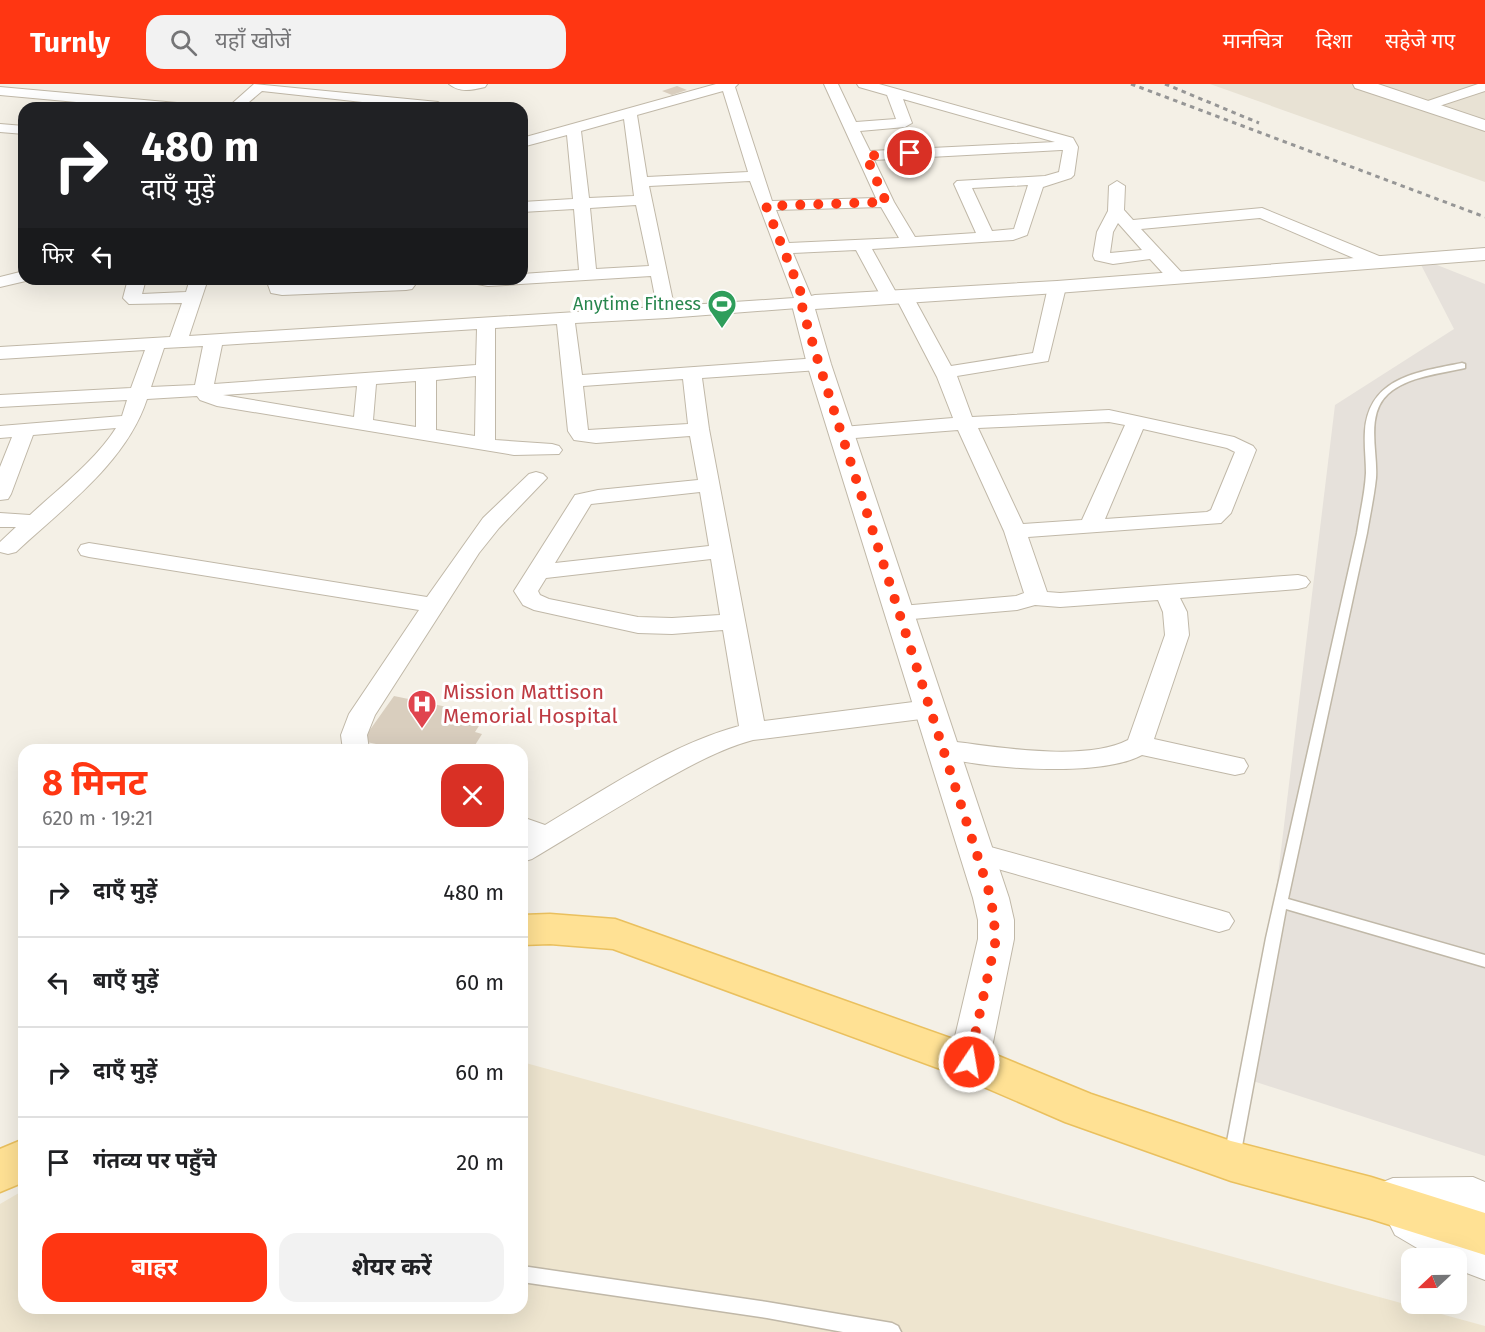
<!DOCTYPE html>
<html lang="hi">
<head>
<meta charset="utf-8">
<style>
	body { margin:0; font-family:"Fira Sans","Noto Sans Devanagari",sans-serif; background:#f2f2f2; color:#202124; height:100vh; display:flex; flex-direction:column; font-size:22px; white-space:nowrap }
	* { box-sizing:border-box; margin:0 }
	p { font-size:20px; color:#757577 }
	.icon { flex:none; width:33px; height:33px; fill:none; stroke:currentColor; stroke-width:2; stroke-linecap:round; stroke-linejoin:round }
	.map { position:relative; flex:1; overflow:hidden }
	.panel { position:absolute; left:18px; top:660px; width:510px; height:570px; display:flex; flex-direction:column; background:#fff; border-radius:18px; box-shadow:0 6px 24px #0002 }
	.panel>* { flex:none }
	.top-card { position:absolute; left:18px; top:18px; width:510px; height:183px; border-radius:18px; box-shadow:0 6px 24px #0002; background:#202124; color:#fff; overflow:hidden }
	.needle { width:39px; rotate:248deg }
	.buttons { position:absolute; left:1401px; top:1164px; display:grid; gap:12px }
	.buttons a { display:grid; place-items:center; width:66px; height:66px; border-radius:12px; background:#fff; box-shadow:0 6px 24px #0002; font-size:30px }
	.pin { position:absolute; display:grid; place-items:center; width:51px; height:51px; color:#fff; margin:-26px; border:3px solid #fff; border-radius:50%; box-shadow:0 2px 6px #0007 }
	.me { position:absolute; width:66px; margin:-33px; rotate:12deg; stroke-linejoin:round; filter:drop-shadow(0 0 4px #0008) }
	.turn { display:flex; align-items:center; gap:21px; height:126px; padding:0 24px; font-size:27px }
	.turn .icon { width:78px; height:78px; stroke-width:2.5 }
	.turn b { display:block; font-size:42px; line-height:51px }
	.then { display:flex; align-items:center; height:57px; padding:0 24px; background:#0003; gap:12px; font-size:22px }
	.round { display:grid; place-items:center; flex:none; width:63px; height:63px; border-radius:18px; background:#f2f2f2 }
	.head { display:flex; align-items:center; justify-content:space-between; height:102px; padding:0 24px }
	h1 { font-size:36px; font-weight:700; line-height:45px; color:#ff3612 }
	.primary-button { display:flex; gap:12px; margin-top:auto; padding:12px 24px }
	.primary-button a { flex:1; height:69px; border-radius:18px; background:#ff3612; color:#fff; font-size:24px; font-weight:700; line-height:69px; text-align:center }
	.primary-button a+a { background:#f2f2f2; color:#202124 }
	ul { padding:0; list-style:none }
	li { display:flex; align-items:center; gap:18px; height:90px; padding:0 24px; border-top:2px solid #e0e0e0 }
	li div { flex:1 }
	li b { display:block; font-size:22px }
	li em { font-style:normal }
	header { display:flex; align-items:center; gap:36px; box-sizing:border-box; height:84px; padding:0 30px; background:#ff3612; color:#fff }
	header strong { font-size:28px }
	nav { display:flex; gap:33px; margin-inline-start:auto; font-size:21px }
	.search { width:420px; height:54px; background:#f2f2f2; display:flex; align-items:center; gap:15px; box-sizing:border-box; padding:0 21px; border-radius:18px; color:#757577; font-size:22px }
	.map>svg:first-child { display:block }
	.residential { fill:#e8e2d4 }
	.industrial { fill:#e6e1db }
	.education { fill:#eee5cf }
	.building { fill:#d9cebe }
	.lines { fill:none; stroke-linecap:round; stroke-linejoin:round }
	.service-casing { stroke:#c0b8a8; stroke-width:3 }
	.minor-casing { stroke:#c0b8a8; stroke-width:2 }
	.tertiary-casing { stroke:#c0b8a8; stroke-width:2 }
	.primary-casing { stroke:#eac05e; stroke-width:3 }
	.service { fill:#fff; fill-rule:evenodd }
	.minor { fill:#fff; fill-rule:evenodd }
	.tertiary { fill:#fff; fill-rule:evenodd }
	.primary { fill:#ffe194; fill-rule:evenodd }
	.rail { stroke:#969696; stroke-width:3; stroke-dasharray:4.5 4.5; stroke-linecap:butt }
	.route { stroke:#ff3612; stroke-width:10; stroke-dasharray:0 18 }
	.labels { text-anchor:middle; stroke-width:6; stroke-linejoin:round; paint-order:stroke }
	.far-leisure-label { font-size:18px; fill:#27864d; stroke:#fff; text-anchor:end }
	.health-label { font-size:21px; fill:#be3a42; stroke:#fff; text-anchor:start }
</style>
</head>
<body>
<header>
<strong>Turnly</strong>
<div class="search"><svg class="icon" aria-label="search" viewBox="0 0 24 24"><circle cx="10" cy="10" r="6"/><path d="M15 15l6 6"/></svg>यहाँ खोजें</div>
<nav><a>मानचित्र</a><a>दिशा</a><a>सहेजे गए</a></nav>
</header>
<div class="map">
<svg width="1485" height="1248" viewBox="0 0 1485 1248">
	<rect width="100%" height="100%" fill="#f4f0e6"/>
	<polygon class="residential" points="1210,0 1485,0 1485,98"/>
	<polygon class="industrial" points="1417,173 1485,200 1485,1072 1253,997 1335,321 1454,245"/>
	<polygon class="education" points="522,978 1485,1242 1485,1248 0,1248 0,1120 24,1106 24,1224 522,1224"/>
	<g class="building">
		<polygon points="677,2 687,6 672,11 662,7"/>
		<polygon points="394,612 486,631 475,648 482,650 472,666 404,666 362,657"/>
	</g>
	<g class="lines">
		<g class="service-casing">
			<g id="service">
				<path d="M 1462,279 L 1465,280 L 1465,284 C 1440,290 1408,292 1388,310 C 1365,331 1378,368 1376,394 C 1374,413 1370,431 1367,449 L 1288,815 L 1485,871 L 1485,883 L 1286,825 L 1240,1073 L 1238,1078 L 1232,1080 L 1226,1078 L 1224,1073 L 1266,854 L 1357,449 C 1360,429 1365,409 1366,389 C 1366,375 1364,361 1365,347 C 1369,293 1418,288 1462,279 Z"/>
				<polygon points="522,1182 767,1218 892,1239 898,1242 901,1248 843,1248 767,1234 522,1198"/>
			</g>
		</g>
		<g class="minor-casing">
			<g id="minor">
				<polygon points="254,0 438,18 445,22 444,24 417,24 262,7 242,24 227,24"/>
				<path d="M 449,0 L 487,0 L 485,3 C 472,6 460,9 449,0 Z"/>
				<path d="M 716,0 L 738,0 L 735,3 L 772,117 L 876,114 L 824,0 L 838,0 L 856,38 L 896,35 L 887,11 L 859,3 L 857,0 L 879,0 L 1073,54 L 1078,63 L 1074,91 L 1071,94 L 1043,103 L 1027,151 L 1013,156 L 872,165 L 898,212 L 905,209 L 911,210 L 914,214 L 951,282 L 1033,269 L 1048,203 L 1051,199 L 1063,199 L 1066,203 L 1048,277 L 957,292 L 972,333 L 1109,326 L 1234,353 L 1253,362 L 1256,366 L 1231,429 L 1221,439 L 1028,453 L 1047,508 L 1060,509 L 1298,491 L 1306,493 L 1310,498 L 1306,503 L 1298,505 L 1180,514 L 1187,528 L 1189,551 L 1154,655 L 1244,675 L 1248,682 L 1244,689 L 1235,691 L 1142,671 C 1099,694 980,685 933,671 L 929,665 L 933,659 L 942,656 C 991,662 1084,679 1128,656 L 1165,551 L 1163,528 L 1158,516 L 1060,523 L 1035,521 L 1017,526 L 901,536 L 893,534 L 889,529 L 893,524 L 901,522 L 1016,512 L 1024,509 L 1004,447 L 958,346 L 842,355 L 835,353 L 832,349 L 835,345 L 842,343 L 953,334 L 937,293 L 897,216 L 890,219 L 884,218 L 856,166 L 793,169 L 814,219 L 811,223 L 667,234 L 575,239 L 582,291 L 819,274 L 826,276 L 828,280 L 826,284 L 819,286 L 702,294 L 709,345 L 764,637 L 929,616 L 938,619 L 942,625 L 938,631 L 929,634 L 753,656 C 717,666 686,684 654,702 C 613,726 572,751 532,775 L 522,778 L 522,733 L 545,741 C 607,704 670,661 739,642 L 723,546 L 672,550 L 638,549 L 534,526 L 523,521 L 514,507 L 575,411 L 598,406 L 698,396 L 690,352 L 596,359 L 574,356 L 568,347 L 557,240 L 495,244 L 495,356 L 552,360 L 559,362 L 562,366 L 559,370 L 514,371 L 217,322 L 200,316 L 197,312 L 147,315 C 126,379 64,423 16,468 L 8,470 L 0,468 L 0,458 L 16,443 L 0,443 L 0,429 L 30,431 C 57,406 96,376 116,344 L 33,351 L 11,410 L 8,415 L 0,416 L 0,383 L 12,353 L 0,354 L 0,342 L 122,332 L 127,316 L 0,323 L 0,311 L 131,304 L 145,266 L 0,275 L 0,263 L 170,253 L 182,219 L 129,220 L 123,214 L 128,195 L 146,195 L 142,210 L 186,208 L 190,195 L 208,195 L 189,252 L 657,223 L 651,192 L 488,202 L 472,199 L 469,195 L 522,195 L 522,190 L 579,186 L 574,125 L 522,128 L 522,118 L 573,115 L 567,51 L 522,63 L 522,54 ZM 723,7 L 748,88 L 647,93 L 637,31 ZM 903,15 L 1055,58 L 870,67 L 860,47 L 905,43 L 912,39 ZM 624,35 L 634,112 L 589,114 L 581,47 ZM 1061,66 L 1063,66 L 1059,88 L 1045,92 L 957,97 L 954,100 L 976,149 L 915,153 L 894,118 L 874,76 ZM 750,97 L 794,214 L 674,222 L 649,102 ZM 1028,101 L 1014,145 L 992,147 L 972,104 ZM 636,121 L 649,182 L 596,185 L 590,124 ZM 881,123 L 899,154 L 789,159 L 776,126 ZM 477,245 L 476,281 L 214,300 L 222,261 ZM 203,262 L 195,301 L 151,303 L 164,264 ZM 476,292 L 475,352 L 436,346 L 436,296 ZM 683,295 L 688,340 L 588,346 L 583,302 ZM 416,297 L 416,343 L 373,336 L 376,300 ZM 357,302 L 354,333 L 223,311 ZM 1109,338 L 1125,341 L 1082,436 L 1023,440 L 978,344 ZM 1143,345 L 1227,364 L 1235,368 L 1211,426 L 1207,428 L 1105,435 ZM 700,408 L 709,462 L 555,479 L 591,420 ZM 711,475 L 720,531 L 672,534 L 638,533 L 549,515 L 540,511 L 538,507 L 546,494 Z"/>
				<polygon points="1478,0 1485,0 1485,7 1427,26 1420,22 1422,19"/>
				<polygon points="0,3 177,19 184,23 142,24 0,11"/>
				<polygon points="0,40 24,42 24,50 0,48"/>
				<path d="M 1117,97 L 1125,102 L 1124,126 L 1133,136 L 1262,124 L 1384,174 L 1386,178 L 1384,182 L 1372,182 L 1260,134 L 1141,145 L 1183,190 L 1186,194 L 1183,198 L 1171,198 L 1150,175 L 1113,180 L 1095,176 L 1093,172 L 1097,148 L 1108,127 L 1109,102 ZM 1118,139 L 1142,166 L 1110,169 L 1113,148 Z"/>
				<polygon points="24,187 24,195 30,196 0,203 0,193"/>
				<polygon points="266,195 284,195 285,201 406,196 412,197 415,201 412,205 406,206 282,211 271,209"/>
				<polygon points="536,388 543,390 547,394 499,444 479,469 375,631 367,651 369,666 343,666 341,651 349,630 419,526 89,473 81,471 78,466 81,461 89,459 427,513 483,434 529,390"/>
				<polygon points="976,759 1219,826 1229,829 1234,837 1229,845 1219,848 966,776 962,769 966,762"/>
			</g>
		</g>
		<g class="tertiary-casing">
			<g id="tertiary">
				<polygon points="1353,0 1378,0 1485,36 1485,47 1355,4"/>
				<polygon points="1485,164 1485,176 1057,209 815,225 831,280 1009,814 1014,836 1014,855 989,978 983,990 969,995 955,990 949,978 978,855 978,836 973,814 807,280 792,221 795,216 815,211 1057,197"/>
				<polygon points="1473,1093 1485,1098 1485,1138 1472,1133 1443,1133 1485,1154 1485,1196 1456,1185 1456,1174 1434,1174 1395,1151 1388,1137 1390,1133 1378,1128 1371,1114 1378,1100 1393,1094"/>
			</g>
		</g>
		<g class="primary-casing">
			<g id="primary">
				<polygon points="550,830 615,835 984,966 1091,1010 1231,1057 1371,1093 1485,1129 1485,1171 1371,1135 1231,1097 1065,1038 954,990 613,865 550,860 522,861 522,831"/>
				<polygon points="24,1055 24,1098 0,1108 0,1065"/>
			</g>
		</g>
		<use href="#service" class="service"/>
		<use href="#minor" class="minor"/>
		<use href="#tertiary" class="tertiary"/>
		<use href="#primary" class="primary"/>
		<g class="rail">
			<polyline points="1131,0 1485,133"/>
			<polyline points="1165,0 1259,39"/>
		</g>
	</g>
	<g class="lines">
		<polyline class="route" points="910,69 866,72 886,118 766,122 805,219 802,224 819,280 991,814 996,855 969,978"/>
	</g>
	<defs>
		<g id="stadium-pin" transform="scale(1.5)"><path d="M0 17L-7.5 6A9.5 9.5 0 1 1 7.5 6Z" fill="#2e9e5b" stroke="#fff"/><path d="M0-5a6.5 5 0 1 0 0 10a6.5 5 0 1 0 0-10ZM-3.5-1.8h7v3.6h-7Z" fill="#fff"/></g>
		<g id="hospital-pin" transform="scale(1.5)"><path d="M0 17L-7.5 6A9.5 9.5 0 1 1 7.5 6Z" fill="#e0444e" stroke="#fff"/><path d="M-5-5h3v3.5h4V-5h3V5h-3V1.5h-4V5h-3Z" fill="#fff"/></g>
	</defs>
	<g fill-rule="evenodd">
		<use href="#stadium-pin" x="722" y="220"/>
		<use href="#hospital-pin" x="422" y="620"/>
	</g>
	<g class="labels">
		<g class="far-leisure-label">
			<text x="701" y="226">Anytime Fitness</text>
		</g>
		<g class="health-label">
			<text x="443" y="615">Mission Mattison<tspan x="443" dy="24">Memorial Hospital</tspan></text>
		</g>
	</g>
</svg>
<div class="buttons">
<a><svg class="needle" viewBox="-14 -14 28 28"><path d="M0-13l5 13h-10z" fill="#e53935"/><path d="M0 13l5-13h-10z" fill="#757577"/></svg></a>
</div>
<div class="pin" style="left:910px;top:69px;background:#d93025"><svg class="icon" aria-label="arrive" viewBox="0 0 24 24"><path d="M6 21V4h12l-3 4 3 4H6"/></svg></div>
<svg class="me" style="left:969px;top:978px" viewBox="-20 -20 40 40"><circle r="17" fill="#ff3612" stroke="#fff" stroke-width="3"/><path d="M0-11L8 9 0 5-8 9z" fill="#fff"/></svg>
<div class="top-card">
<div class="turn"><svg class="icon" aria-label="right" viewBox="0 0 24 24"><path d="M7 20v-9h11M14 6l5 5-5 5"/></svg><div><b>480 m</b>दाएँ मुड़ें</div></div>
<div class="then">फिर<svg class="icon" aria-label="left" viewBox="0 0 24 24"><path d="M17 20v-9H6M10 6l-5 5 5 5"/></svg></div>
</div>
<section class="panel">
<div class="head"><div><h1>8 मिनट</h1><p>620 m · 19:21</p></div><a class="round" style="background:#d93025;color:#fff"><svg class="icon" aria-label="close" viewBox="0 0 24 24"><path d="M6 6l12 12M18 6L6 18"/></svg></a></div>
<ul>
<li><svg class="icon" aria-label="right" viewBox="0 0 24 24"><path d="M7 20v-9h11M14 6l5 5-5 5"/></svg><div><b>दाएँ मुड़ें</b></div><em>480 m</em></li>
<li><svg class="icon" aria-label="left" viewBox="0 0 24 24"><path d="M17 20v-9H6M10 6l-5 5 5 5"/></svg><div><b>बाएँ मुड़ें</b></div><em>60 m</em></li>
<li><svg class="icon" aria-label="right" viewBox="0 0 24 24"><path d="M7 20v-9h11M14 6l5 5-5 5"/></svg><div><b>दाएँ मुड़ें</b></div><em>60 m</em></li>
<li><svg class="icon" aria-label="arrive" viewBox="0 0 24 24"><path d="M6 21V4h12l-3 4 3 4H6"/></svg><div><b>गंतव्य पर पहुँचे</b></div><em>20 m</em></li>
</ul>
<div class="primary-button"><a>बाहर</a><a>शेयर करें</a></div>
</section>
</div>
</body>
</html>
